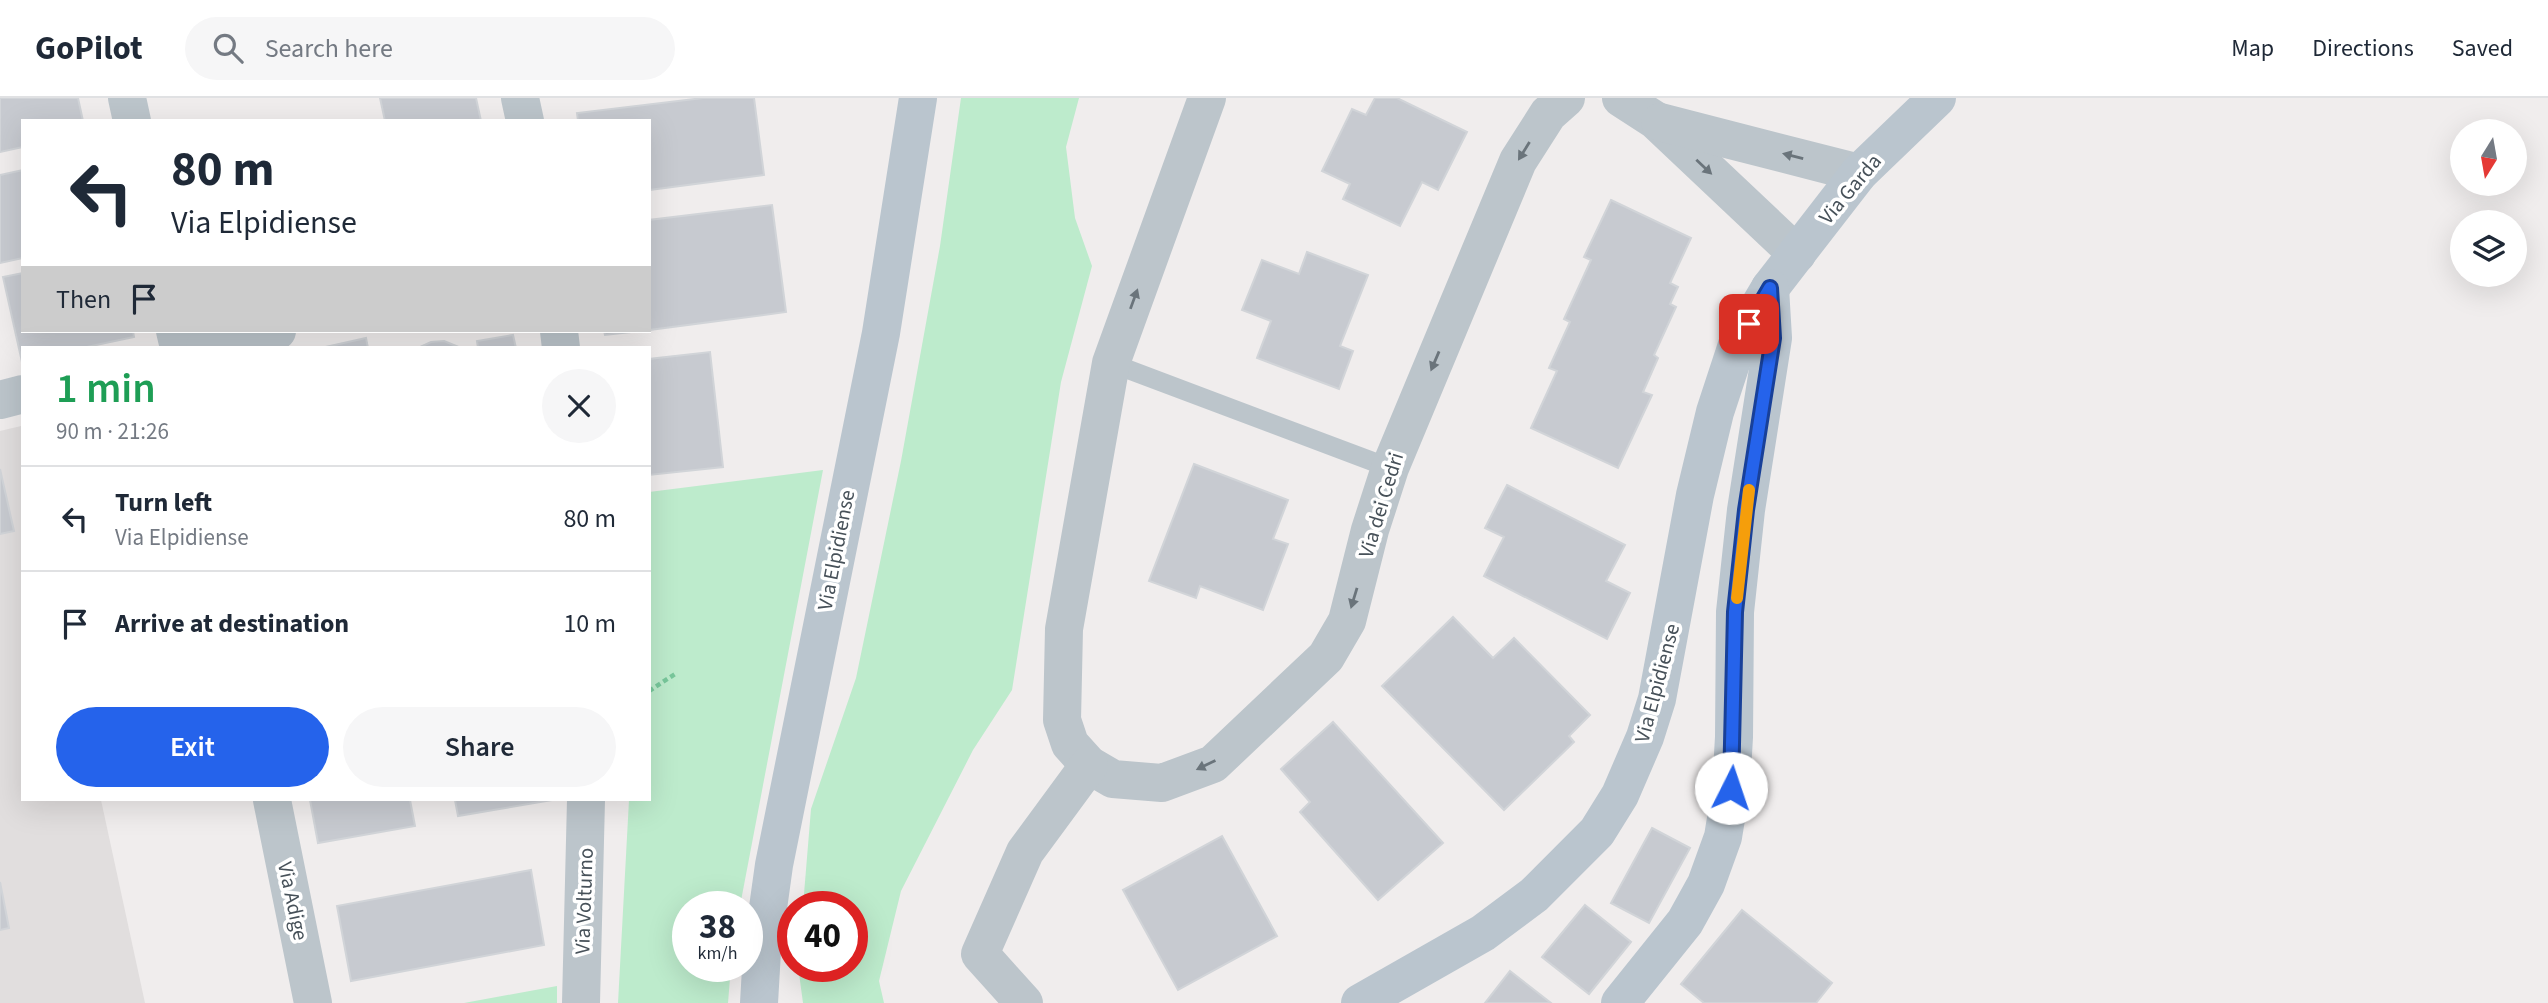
<!DOCTYPE html>
<html lang="en">
<head>
<meta charset="utf-8">
<style>
	body { margin:0; font-family:"Source Sans 3",sans-serif; background:#f6f6f7; color:#1f2937; height:100vh; display:flex; flex-direction:column; font-size:26px; white-space:nowrap }
	* { box-sizing:border-box; margin:0 }
	p { font-size:23px; color:#747a83 }
	.icon { flex:none; width:38px; height:38px; fill:none; stroke:currentColor; stroke-width:2; stroke-linecap:round; stroke-linejoin:round }
	.map { position:relative; flex:1; overflow:hidden }
	.sheet { position:absolute; left:21px; top:248px; width:630px; height:455px; display:flex; flex-direction:column; background:#fff; border-radius:0px; box-shadow:0 7px 28px #0002 }
	.sheet>* { flex:none }
	.guide { position:absolute; left:21px; top:21px; width:630px; height:214px; border-radius:0px; box-shadow:0 7px 28px #0002; background:#fff; color:#1f2937; overflow:hidden }
	.needle { width:46px; rotate:191deg }
	.tools { position:absolute; left:2450px; top:21px; display:grid; gap:14px }
	.tools a { display:grid; place-items:center; width:77px; height:77px; border-radius:50%; background:#fff; box-shadow:0 7px 28px #0002; font-size:35px }
	.speed { position:absolute; left:672px; top:793px; display:flex; gap:14px; font-size:35px; font-weight:700; text-align:center }
	.speed>* { display:grid; place-content:center; width:91px; height:91px; border-radius:50%; background:#fff; box-shadow:0 7px 28px #0002; line-height:1 }
	.speed small { font-size:18px; font-weight:400 }
	.speed .limit { border:10px solid #d22; background:#fff; color:#111 }
	.pin { position:absolute; display:grid; place-items:center; width:60px; height:60px; color:#fff; margin:-30px; border-radius:14px; box-shadow:0 4px 10px #0006 }
	.me { position:absolute; width:77px; margin:-38px; rotate:4deg; stroke-linejoin:round; filter:drop-shadow(0 0 5px #0008) }
	.turn { display:flex; align-items:center; gap:24px; height:147px; padding:0 35px; font-size:32px }
	.turn .icon { width:91px; height:91px; stroke-width:2.5 }
	.turn b { display:block; font-size:49px; line-height:60px }
	.then { display:flex; align-items:center; height:66px; padding:0 35px; background:#0003; gap:14px; font-size:26px }
	.round { display:grid; place-items:center; flex:none; width:74px; height:74px; border-radius:37px; background:#f6f6f7 }
	.head { display:flex; align-items:center; justify-content:space-between; height:119px; padding:0 35px }
	h1 { font-size:42px; font-weight:600; line-height:52px; color:#1e9e55 }
	.action { display:flex; gap:14px; margin-top:auto; padding:14px 35px }
	.action a { flex:1; height:80px; border-radius:42px; background:#2563eb; color:#fff; font-size:28px; font-weight:600; line-height:80px; text-align:center }
	.action a+a { background:#f6f6f7; color:#1f2937 }
	ul { padding:0; list-style:none }
	li { display:flex; align-items:center; gap:21px; height:105px; padding:0 35px; border-top:2px solid #e0e1e3 }
	li div { flex:1 }
	li b { display:block; font-size:26px }
	li em { font-style:normal }
	header { display:flex; align-items:center; gap:42px; box-sizing:border-box; height:98px; padding:0 35px; background:#fff; border-bottom:2px solid #e0e1e3 }
	header strong { font-size:33px }
	nav { display:flex; gap:38px; margin-inline-start:auto; font-size:24px }
	.search { width:490px; height:63px; background:#f6f6f7; display:flex; align-items:center; gap:18px; box-sizing:border-box; padding:0 24px; border-radius:38px; color:#747a83; font-size:26px }
	.map>svg:first-child { display:block }
	.education { fill:#e1dede }
	.green { fill:#bdebcc }
	.building { fill:#c7cad0; stroke:#d1d4d8; stroke-width:2 }
	.lines { fill:none; stroke-linecap:round; stroke-linejoin:round }
	.path { stroke:#78c79b; stroke-width:4.5; stroke-dasharray:5 3.5; stroke-linecap:butt }
	.lane { stroke:#bcc5cb; stroke-width:19 }
	.street { stroke:#bcc5cb; stroke-width:38 }
	.secondary { stroke:#bac5ce; stroke-width:38 }
	.oneway { fill:#6a747b }
	.route-casing { stroke:#184099; stroke-width:18 }
	.route { stroke:#2563eb; stroke-width:12 }
	.slow { stroke:#f59e0b; stroke-width:12 }
	.labels { text-anchor:middle; stroke-width:7; stroke-linejoin:round; paint-order:stroke }
	.street-label { font-size:21px; fill:#475159; stroke:#fff }
</style>
</head>
<body>
<header>
<strong>GoPilot</strong>
<div class="search"><svg class="icon" aria-label="search" viewBox="0 0 24 24"><circle cx="10" cy="10" r="6"/><path d="M15 15l6 6"/></svg>Search here</div>
<nav><a>Map</a><a>Directions</a><a>Saved</a></nav>
</header>
<div class="map">
<svg width="2548" height="905" viewBox="0 0 2548 905">
	<rect width="100%" height="100%" fill="#f0eded"/>
	<polygon class="education" points="21,328 23,702 101,702 145,905 0,905 0,333"/>
	<g class="green">
		<polygon points="961,0 1079,0 1066,49 1075,120 1092,168 1061,284 1012,592 973,652 901,793 879,883 884,905 803,905 798,868 852,868 852,808 803,808 811,711 856,580 901,363 940,148"/>
		<polygon points="823,372 740,808 688,808 688,868 731,868 728,905 618,905 629,702 649,702 649,394"/>
		<polygon points="557,888 557,905 464,905"/>
	</g>
	<g class="building">
		<polygon points="0,0 78,0 83,23 23,23 23,49 0,54"/>
		<polygon points="380,0 476,0 481,23 385,23"/>
		<polygon points="703,0 754,0 764,77 649,92 649,23 578,23 577,15"/>
		<polygon points="1375,0 1397,0 1467,34 1438,92 1422,84 1400,128 1343,101 1350,86 1322,73 1352,11 1366,17"/>
		<polygon points="23,72 23,160 0,165 0,77"/>
		<polygon points="1611,102 1691,140 1670,185 1678,189 1670,206 1676,209 1654,257 1658,260 1643,294 1652,297 1618,370 1531,330 1557,273 1549,270 1570,224 1564,221 1591,162 1584,159"/>
		<polygon points="772,107 786,214 649,232 649,122"/>
		<polygon points="1307,154 1368,177 1340,248 1353,253 1339,291 1257,260 1271,223 1242,212 1262,162 1299,176"/>
		<polygon points="23,175 23,233 133,233 134,239 82,250 23,250 22,264 3,179"/>
		<polygon points="604,233 640,233 605,237"/>
		<polygon points="513,237 516,250 478,250 477,243"/>
		<polygon points="366,240 368,250 321,250"/>
		<polygon points="444,243 461,250 418,250 431,244"/>
		<polygon points="710,254 723,369 649,377 649,261"/>
		<polygon points="1194,366 1288,402 1273,441 1288,446 1263,512 1200,488 1196,500 1149,483"/>
		<polygon points="0,371 14,433 0,436"/>
		<polygon points="1507,387 1625,447 1606,483 1630,495 1607,541 1484,478 1504,439 1485,430"/>
		<polygon points="1453,519 1493,560 1514,540 1590,617 1569,638 1574,644 1504,712 1382,588"/>
		<polygon points="1333,624 1443,745 1378,802 1300,714 1310,704 1281,671"/>
		<polygon points="310,702 410,702 415,728 318,745"/>
		<polygon points="455,702 552,702 458,718"/>
		<polygon points="1652,730 1690,750 1649,825 1611,805"/>
		<polygon points="1222,738 1277,838 1178,892 1123,792"/>
		<polygon points="531,772 544,847 351,883 337,808"/>
		<polygon points="0,784 9,830 0,832"/>
		<polygon points="1585,807 1631,844 1589,896 1542,859"/>
		<polygon points="1742,812 1832,885 1816,905 1704,905 1681,886"/>
		<polygon points="1510,873 1551,905 1485,905"/>
	</g>
	<g class="lines">
		<polyline class="path" points="649,593 675,576"/>
		<polyline class="lane" points="1111,265 1390,370"/>
		<g class="street">
			<polyline points="127,0 132,23"/>
			<polyline points="520,0 525,23"/>
			<polyline points="1207,0 1111,265 1064,531 1062,622 1070,646 1089,667 1113,681 1162,685 1213,666 1326,559 1347,523 1370,432 1390,370 1518,63 1548,16 1566,0"/>
			<polyline points="1621,0 1655,22 1797,156"/>
			<polyline points="1660,24 1859,75"/>
			<polyline points="175,233 179,250"/>
			<polyline points="559,233 561,250"/>
			<polyline points="205,250 277,233"/>
			<polyline points="0,302 23,296"/>
			<polyline points="272,702 313,905"/>
			<polyline points="581,905 586,702"/>
			<polyline points="1024,905 980,856 1025,754 1089,667"/>
		</g>
		<g class="secondary">
			<polyline points="759,905 762,853 774,767 881,235 918,0"/>
			<polyline points="1360,905 1483,835 1534,797 1597,734 1620,697 1645,639 1657,601 1695,397 1715,314 1738,244 1770,190 1859,75 1937,0"/>
			<polyline points="1620,905 1685,824 1706,786 1723,739 1731,690 1734,639 1735,514 1746,412 1773,240 1770,190"/>
		</g>
	</g>
	<defs><path id="oneway-solid" d="M-6-.8H1V-3.2L6.5 0L1 3.2V.8H-6Z" transform="scale(1.75)"/></defs>
	<g class="oneway">
		<use href="#oneway-solid" transform="translate(1524 53) rotate(122)"/>
		<use href="#oneway-solid" transform="translate(1793 58) rotate(-166)"/>
		<use href="#oneway-solid" transform="translate(1704 69) rotate(43)"/>
		<use href="#oneway-solid" transform="translate(1134 201) rotate(-70)"/>
		<use href="#oneway-solid" transform="translate(1435 263) rotate(113)"/>
		<use href="#oneway-solid" transform="translate(1354 500) rotate(107)"/>
		<use href="#oneway-solid" transform="translate(1206 667) rotate(154)"/>
	</g>
	<g class="lines">
		<g class="route-casing">
			<polyline id="route" points="1731,690 1735,514 1746,412 1773,240 1770,190 1749,226"/>
		</g>
		<use href="#route" class="route"/>
		<polyline class="slow" points="1737,500 1749,392"/>
	</g>
	<g class="labels">
		<g class="street-label">
			<text transform="translate(1850 91) rotate(-50)" y="7">Via Garda</text>
			<text transform="translate(1381 407) rotate(-73)" y="7">Via dei Cedri</text>
			<text transform="translate(836 452) rotate(-79)" y="7">Via Elpidiense</text>
			<text transform="translate(1657 585) rotate(-75)" y="7">Via Elpidiense</text>
			<text transform="translate(293 803) rotate(78)" y="7">Via Adige</text>
			<text transform="translate(584 803) rotate(-88)" y="7">Via Volturno</text>
		</g>
	</g>
</svg>
<div class="tools">
<a><svg class="needle" viewBox="-14 -14 28 28"><path d="M0-13l5 13h-10z" fill="#e53935"/><path d="M0 13l5-13h-10z" fill="#747a83"/></svg></a>
<a><svg class="icon" aria-label="layers" viewBox="0 0 24 24"><path d="M12 4l9 5-9 5-9-5zM3 14l9 5 9-5"/></svg></a>
</div>
<div class="speed"><div>38<small>km/h</small></div><div class="limit">40</div></div>
<div class="pin" style="left:1749px;top:226px;background:#d93025"><svg class="icon" aria-label="arrive" viewBox="0 0 24 24"><path d="M6 21V4h12l-3 4 3 4H6"/></svg></div>
<svg class="me" style="left:1731px;top:690px" viewBox="-20 -20 40 40"><circle r="19" fill="#fff"/><path d="M0-13L10 11 0 6-10 11z" fill="#2563eb"/></svg>
<div class="guide">
<div class="turn"><svg class="icon" aria-label="left" viewBox="0 0 24 24"><path d="M17 20v-9H6M10 6l-5 5 5 5"/></svg><div><b>80 m</b>Via Elpidiense</div></div>
<div class="then">Then<svg class="icon" aria-label="arrive" viewBox="0 0 24 24"><path d="M6 21V4h12l-3 4 3 4H6"/></svg></div>
</div>
<section class="sheet">
<div class="head"><div><h1>1 min</h1><p>90 m · 21:26</p></div><a class="round"><svg class="icon" aria-label="close" viewBox="0 0 24 24"><path d="M6 6l12 12M18 6L6 18"/></svg></a></div>
<ul>
<li><svg class="icon" aria-label="left" viewBox="0 0 24 24"><path d="M17 20v-9H6M10 6l-5 5 5 5"/></svg><div><b>Turn left</b><p>Via Elpidiense</p></div><em>80 m</em></li>
<li><svg class="icon" aria-label="arrive" viewBox="0 0 24 24"><path d="M6 21V4h12l-3 4 3 4H6"/></svg><div><b>Arrive at destination</b></div><em>10 m</em></li>
</ul>
<div class="action"><a>Exit</a><a>Share</a></div>
</section>
</div>
</body>
</html>
